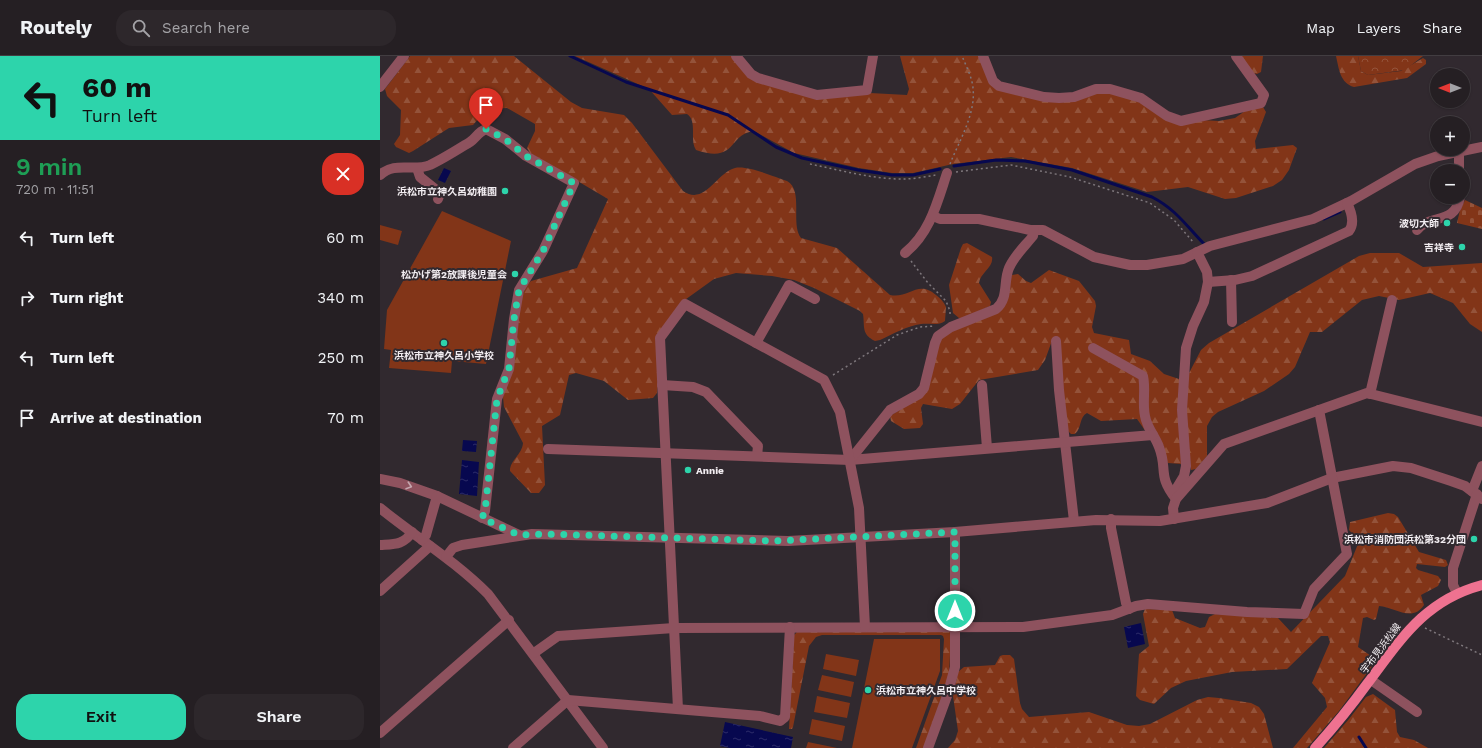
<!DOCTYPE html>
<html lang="en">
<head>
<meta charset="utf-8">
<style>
	body { margin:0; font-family:"Work Sans","Noto Sans JP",sans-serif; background:#2d272b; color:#f1f3f6; height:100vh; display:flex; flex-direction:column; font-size:15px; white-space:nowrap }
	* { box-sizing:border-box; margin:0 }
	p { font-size:13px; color:#a3a2a6 }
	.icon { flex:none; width:22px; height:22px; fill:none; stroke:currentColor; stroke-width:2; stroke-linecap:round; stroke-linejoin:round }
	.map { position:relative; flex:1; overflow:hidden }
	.panel { display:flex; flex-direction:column; background:#251f23; width:380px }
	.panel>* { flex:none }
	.banner { background:#2dd4ab; color:#111; overflow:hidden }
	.needle { width:26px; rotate:270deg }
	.fabs { position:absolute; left:1050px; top:12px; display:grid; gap:8px }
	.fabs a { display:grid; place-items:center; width:40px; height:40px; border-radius:50%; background:#251f23; box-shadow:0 1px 3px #0004,0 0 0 1px #423d41; font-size:20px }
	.pin { position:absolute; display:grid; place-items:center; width:34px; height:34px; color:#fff; margin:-41px -17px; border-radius:50% 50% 50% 0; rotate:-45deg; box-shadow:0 0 4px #0007 }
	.pin .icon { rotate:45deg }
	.me { position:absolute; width:44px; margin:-22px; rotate:0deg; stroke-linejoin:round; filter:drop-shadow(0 0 3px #0008) }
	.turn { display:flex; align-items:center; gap:14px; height:84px; padding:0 16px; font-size:18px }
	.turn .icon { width:52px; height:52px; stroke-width:2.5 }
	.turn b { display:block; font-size:28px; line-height:34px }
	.round { display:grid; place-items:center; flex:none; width:42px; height:42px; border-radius:16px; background:#2d272b }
	.head { display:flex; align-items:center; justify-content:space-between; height:68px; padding:0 16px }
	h1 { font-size:24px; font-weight:600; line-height:30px; color:#1e9e55 }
	.button { display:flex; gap:8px; margin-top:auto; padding:8px 16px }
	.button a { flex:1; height:46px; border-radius:16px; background:#2dd4ab; color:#111; font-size:16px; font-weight:600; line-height:46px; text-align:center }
	.button a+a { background:#2d272b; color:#f1f3f6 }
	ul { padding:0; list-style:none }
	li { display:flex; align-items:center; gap:12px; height:60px; padding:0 16px }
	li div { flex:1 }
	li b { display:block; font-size:15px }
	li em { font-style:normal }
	header { display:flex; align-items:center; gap:24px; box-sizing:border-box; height:56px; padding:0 20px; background:#251f23; border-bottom:1px solid #423d41 }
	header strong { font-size:19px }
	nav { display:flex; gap:22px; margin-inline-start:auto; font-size:14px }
	.search { width:280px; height:36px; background:#2d272b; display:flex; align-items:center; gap:10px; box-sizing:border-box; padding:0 14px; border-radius:16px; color:#a3a2a6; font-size:15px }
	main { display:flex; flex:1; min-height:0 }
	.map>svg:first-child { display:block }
	.forest { fill:url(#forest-firs) }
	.cemetery { fill:url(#cemetery-stones) }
	.park { fill:url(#park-crowns) }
	.garden { fill:#823518 }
	.water { fill:url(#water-ripples) }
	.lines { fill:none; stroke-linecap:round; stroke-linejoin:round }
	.stream { stroke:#07084f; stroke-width:3 }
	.path { stroke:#7e777c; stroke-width:1.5; stroke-dasharray:2 3; stroke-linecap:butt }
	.minor { stroke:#8e525e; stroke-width:10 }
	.major { stroke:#ee7290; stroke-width:10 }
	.oneway { stroke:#c5a7af }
	.route { stroke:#2dd4ab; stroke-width:7; stroke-dasharray:0 12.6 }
	.poi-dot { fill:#2dd4ab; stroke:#31292f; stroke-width:1.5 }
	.labels { text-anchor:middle; stroke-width:4; stroke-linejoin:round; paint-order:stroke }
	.poi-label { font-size:10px; font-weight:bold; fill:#f2edf1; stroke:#31292f; text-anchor:end }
	.street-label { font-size:10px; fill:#f2edf1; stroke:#31292f }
</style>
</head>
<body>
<header>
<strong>Routely</strong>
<div class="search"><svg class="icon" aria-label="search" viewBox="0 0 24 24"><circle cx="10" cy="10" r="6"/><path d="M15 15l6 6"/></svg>Search here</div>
<nav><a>Map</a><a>Layers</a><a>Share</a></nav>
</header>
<main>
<section class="panel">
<div class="banner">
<div class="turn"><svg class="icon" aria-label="left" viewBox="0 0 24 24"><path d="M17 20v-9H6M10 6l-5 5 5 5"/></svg><div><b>60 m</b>Turn left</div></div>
</div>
<div class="head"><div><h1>9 min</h1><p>720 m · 11:51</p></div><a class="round" style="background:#d93025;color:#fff"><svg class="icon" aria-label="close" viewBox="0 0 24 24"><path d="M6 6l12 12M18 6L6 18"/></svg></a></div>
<ul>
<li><svg class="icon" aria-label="left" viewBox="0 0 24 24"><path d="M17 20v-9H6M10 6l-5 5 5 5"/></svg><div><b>Turn left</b></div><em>60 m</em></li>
<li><svg class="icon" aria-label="right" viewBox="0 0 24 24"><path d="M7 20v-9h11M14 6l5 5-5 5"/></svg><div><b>Turn right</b></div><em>340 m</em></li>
<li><svg class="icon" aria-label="left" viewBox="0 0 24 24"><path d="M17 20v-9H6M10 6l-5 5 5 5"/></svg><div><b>Turn left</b></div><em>250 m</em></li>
<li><svg class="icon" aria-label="arrive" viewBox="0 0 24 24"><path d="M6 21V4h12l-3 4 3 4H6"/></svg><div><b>Arrive at destination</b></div><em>70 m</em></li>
</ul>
<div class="button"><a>Exit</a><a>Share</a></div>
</section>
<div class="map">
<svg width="1102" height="692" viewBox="0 0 1102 692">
	<defs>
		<pattern id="forest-firs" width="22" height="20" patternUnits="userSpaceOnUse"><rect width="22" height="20" fill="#823518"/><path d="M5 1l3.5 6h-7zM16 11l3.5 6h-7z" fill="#94533a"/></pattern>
		<pattern id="cemetery-stones" width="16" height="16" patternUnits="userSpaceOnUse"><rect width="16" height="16" fill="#823518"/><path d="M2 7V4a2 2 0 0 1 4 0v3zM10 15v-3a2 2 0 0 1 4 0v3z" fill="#94533a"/></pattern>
		<pattern id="park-crowns" width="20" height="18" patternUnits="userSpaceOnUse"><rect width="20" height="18" fill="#823518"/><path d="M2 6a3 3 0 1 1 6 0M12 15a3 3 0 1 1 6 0" fill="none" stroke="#94533a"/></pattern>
		<pattern id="water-ripples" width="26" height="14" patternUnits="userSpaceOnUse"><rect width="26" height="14" fill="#07084f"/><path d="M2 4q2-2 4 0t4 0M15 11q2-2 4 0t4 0" fill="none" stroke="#2c2c69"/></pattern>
	</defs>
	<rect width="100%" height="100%" fill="#31292f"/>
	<g class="forest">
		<path d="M 30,0 L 134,0 L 191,46 L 202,52 L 244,59 L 252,67 L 303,135 C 325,150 336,117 355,112 C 367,109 395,121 407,125 C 424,134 410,168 421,182 L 457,192 L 510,239 C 529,243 538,223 556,239 C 560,242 564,246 566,251 L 565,265 C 559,270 549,267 541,268 C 527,270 513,278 500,284 L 495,285 C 481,278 485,271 483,258 L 480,255 L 434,232 L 414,224 L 392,220 L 356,217 L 334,223 L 302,246 L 276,281 L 278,329 L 277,337 L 273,342 L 248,344 L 224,325 L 196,317 L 189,319 L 180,359 L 162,370 L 165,429 L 159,437 L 151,437 L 130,415 C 130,404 142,399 143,387 L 124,351 L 123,341 L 142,241 L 146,230 L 151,225 L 197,212 L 228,143 L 150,97 L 147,92 L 155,75 L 155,68 L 127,52 L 107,53 L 93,69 L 69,72 L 33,95 L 29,97 L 16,91 L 14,88 L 20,79 L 21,54 L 7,40 L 5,33 Z"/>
		<path d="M 195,0 L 352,0 L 363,15 L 437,42 L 490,37 L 527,39 L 529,33 L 520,0 L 600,0 L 609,23 L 664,44 L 723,35 L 754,43 L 786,62 L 839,65 L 855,62 L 865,55 L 883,51 L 886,56 L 875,85 L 876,93 L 913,89 L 917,92 L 909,114 L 902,124 L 893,130 L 856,142 L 845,143 L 808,131 L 767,136 L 692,112 L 631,101 L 573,108 L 533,117 L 512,117 L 479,112 L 414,97 L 374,75 C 348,78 357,108 316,94 C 309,84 318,65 307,58 L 292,59 L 269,33 Z"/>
		<polygon points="859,0 883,0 881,16 877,18 873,17"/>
		<path d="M 956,0 L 978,0 L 981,15 L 988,19 L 1021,15 L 1043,2 L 1046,4 L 1046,8 L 1027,22 L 974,31 C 960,27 959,13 956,0 Z"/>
		<path d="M 587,187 L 612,201 C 614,211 600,217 599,227 L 611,246 L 610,250 L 583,262 L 579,262 L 573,257 L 569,229 L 581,192 L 583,188 Z"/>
		<polygon points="990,197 1019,197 1043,211 1102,207 1102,276 1090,268 1073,247 1050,237 1019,244 999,240 982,244 942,276 930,276 915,311 909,318 884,335 838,356 832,361 827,370 827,400 816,413 811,414 806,365 808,319 821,294 829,287 979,200"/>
		<path d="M 669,214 L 699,225 L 715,245 L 716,250 L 712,271 L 714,277 L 749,284 L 751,298 L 770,305 L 784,318 L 799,323 L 802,407 L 801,408 L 788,407 L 757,363 L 721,365 L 707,357 C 699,361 702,372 695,378 L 691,378 L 688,375 L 673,282 L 665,304 L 658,314 L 599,324 L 580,348 L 572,353 L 543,348 L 541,352 L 543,368 L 540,372 L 524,373 L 511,365 L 510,360 L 534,345 L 558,288 L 566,277 L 612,258 L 632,219 L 638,218 L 646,225 L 651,227 Z"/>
		<path d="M 1008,457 L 1014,458 L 1018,461 L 1039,496 L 1066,504 L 1068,509 L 1065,511 L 1037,508 L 1036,512 L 1038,514 L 1058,520 L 1061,524 L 1058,530 L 1041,539 L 1044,549 C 1032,567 1015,551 999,550 L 996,563 L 994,564 L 987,561 L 983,562 L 978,591 L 994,602 L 993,609 L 959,655 L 927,692 L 913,692 L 947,651 L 945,642 L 932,627 L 950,586 L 948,580 L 941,580 L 907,613 L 852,616 L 806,625 L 791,632 L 774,648 L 760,644 L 756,640 L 759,598 L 769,590 L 763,558 L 765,553 L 792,554 L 795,562 L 820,572 L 825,571 L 829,561 L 835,558 L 898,562 L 911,576 L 965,520 L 978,488 L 978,484 L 969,474 L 970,466 Z"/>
		<polygon points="569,575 571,577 569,620 544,692 536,692 562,619 564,583 563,580 561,579 442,579 436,581 429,590 413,671 412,673 409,673 414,579 417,576"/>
		<polygon points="623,599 630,599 634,603 640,647 642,653 649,661 709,656 747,669 759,670 770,668 817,644 828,641 839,642 871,647 879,651 884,658 893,692 568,692 575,684 578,675 573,640 578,616 584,611 615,609 620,600"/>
		<polygon points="993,638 1015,654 1017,676 1020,681 1034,684 1048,692 944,692 969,663 986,641"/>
	</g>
	<polygon class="cemetery" points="1085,144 1102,152 1102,173 1077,167 1080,154"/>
	<polygon class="park" points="978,0 1043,0 1025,14 988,19 981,15"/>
	<g class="garden">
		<polygon points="62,155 131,185 106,308 72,305 71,317 9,312 11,294 4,293 7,254"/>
		<polygon points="0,169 22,175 18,189 0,184"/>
		<polygon points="494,583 560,583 560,615 532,692 472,692"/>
		<polygon points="446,598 479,604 476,620 443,613"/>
		<polygon points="442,619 474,626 471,641 438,634"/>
		<polygon points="437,640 470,647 467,662 434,656"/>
		<polygon points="432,663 465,670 462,685 429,678"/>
		<polygon points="428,686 457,692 426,692"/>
	</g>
	<g class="water">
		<polygon points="64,112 71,115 65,127 58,124"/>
		<polygon points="83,384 97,385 96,396 82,395"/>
		<polygon points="82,404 99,406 97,440 79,438"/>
		<polygon points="761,567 765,588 748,592 744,571"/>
		<polygon points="345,666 413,681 411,692 350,692 340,690"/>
	</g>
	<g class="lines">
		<g class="stream">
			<polyline points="190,0 246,26 348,59 396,91 422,102 478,114 512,119 533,119 560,113"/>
			<path d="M 574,110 L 616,104 L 645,105 L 692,114 L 772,141 C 797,154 807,171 826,190"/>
			<polyline points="944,163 960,156"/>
			<polyline points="979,681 986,692"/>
		</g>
		<g class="path">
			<path d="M 430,108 C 460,114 491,123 522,123 C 533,123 545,121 556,119"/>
			<path d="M 570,108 C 579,85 596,58 593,32 C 592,21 586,10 582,0"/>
			<polyline points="576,116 631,109 690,121 770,147 794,164 814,187"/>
			<polyline points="531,205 548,227 566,245 570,255 570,261"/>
			<polyline points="453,319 517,279 540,271 554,270"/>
			<polyline points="1045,572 1102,599"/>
		</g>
		<g class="minor">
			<polyline points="356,0 371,18 378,22 437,39 487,34 493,0"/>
			<polyline points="603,0 613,25 619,30 664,41 679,42 694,41 716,33 730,33 761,42 787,60 801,65 881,47 884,39 856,0"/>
			<polyline points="0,31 24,0"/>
			<polyline points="1079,95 1079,115"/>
			<polyline points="37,112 40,121 60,137 58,143"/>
			<path d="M 0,119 C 15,105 33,116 50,109 C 63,103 77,94 90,86 C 96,82 98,76 106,73 L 125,83 L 146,100 L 194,127 L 163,195 L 139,234 L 134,263 L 129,313 L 117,343 L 105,455 L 102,462"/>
			<polyline points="553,160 560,163 599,163 650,174 663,174 714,201 750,209 767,209 803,203 830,190 933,163 971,145 1035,108 1058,100 1102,91"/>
			<path d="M 1037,174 C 1050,157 1075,170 1080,141"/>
			<path d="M 525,197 C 550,177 557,147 567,117"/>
			<polyline points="851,224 852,266"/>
			<path d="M 828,226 L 855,224 L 872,220 L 969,175 C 975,167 971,155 967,147"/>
			<polyline points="676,285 679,334 694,465"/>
			<polyline points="376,287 409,229 435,243"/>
			<path d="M 713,292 L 763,320 C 766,333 762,347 765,360 C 767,372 775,380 779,391 C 788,414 777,419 796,443"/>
			<polyline points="282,329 313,331 326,336 378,390 377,400"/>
			<polyline points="602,329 607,392"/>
			<polyline points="990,338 1012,244"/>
			<polyline points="168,393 470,404 773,379"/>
			<path d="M 470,404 L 510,354 L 539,338 L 544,332 L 555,287 L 558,280 L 571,271 L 616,253 C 629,242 623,226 629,212 C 634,200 645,190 653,180 L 654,174"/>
			<polyline points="0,423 20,427 57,440"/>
			<polyline points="1092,435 1102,410"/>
			<polyline points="793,438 804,420 806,410 802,354 806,292 813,270 824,246 828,226 827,216 817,196"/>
			<path d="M 0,452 C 36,481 75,505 108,538 L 223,692"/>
			<polyline points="731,463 731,472 746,547 749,553"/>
			<polyline points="794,463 793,452 796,443 844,388 987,337 1102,366"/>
			<polyline points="42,484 46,479 57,440 139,479"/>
			<path d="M 0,489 C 14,488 24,489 32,476"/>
			<polyline points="66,501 73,492 82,489 152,478 408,485 575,476 716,464 780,465 887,447 952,422 1013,410 1031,412 1071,425 1085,430 1102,443"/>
			<polyline points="0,535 50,490"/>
			<polyline points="1077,537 1073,529 1073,512 1097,438"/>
			<polyline points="154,597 178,580 294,572 643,571 732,559 756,550 768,548 867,556 924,558 934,533 967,498 939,354"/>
			<polyline points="991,624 1037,656"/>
			<polyline points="298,653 280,282 305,248 444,324 460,356 479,452 485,571"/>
			<polyline points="0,677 129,564"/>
			<polyline points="133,692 188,644 380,660 400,665 405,661 410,571"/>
			<polyline points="548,692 567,640 575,611 575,476"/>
		</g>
		<path class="major" d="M 935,692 C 954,671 971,650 987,628 C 1021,583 1045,544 1102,529"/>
	</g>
	<defs><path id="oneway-chevron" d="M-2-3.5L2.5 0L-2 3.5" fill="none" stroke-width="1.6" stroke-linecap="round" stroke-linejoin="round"/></defs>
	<use class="oneway" href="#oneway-chevron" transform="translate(29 430) rotate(18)"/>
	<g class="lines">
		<polyline class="route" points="106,73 125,83 146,100 194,127 163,195 139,234 134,263 129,312 117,343 105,455 102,462 139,479 164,478 395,485 575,476 575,555"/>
	</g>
	<g class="poi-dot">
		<circle cx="125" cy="135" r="4"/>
		<circle cx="1067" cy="167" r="4"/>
		<circle cx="1082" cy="191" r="4"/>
		<circle cx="135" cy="218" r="4"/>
		<circle cx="64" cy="287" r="4"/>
		<circle cx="308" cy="414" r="4"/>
		<circle cx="1094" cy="483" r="4"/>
		<circle cx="488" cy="634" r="4"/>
	</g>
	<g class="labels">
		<g class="poi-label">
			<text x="117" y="139">浜松市立神久呂幼稚園</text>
			<text x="1059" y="171">波切大師</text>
			<text x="1074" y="195">吉祥寺</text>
			<text x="127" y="222">松かげ第2放課後児童会</text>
			<text x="64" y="303" text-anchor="middle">浜松市立神久呂小学校</text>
			<text x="316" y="418" text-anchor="start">Annie</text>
			<text x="1086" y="487">浜松市消防団浜松第32分団</text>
			<text x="496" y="638" text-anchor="start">浜松市立神久呂中学校</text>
		</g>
		<g class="street-label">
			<text transform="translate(1000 592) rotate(-53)" y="4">宇布見浜松線</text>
		</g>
	</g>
</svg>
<div class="fabs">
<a><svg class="needle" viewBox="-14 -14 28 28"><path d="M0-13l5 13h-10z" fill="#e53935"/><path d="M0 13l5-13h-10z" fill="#a3a2a6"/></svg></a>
<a>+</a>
<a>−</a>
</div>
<div class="pin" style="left:106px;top:73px;background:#d93025"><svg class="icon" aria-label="arrive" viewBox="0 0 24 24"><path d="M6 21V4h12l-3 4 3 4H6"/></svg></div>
<svg class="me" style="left:575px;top:555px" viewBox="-20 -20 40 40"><circle r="17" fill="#2dd4ab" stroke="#fff" stroke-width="3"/><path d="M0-11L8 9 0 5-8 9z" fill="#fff"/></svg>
</div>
</main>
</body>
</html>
